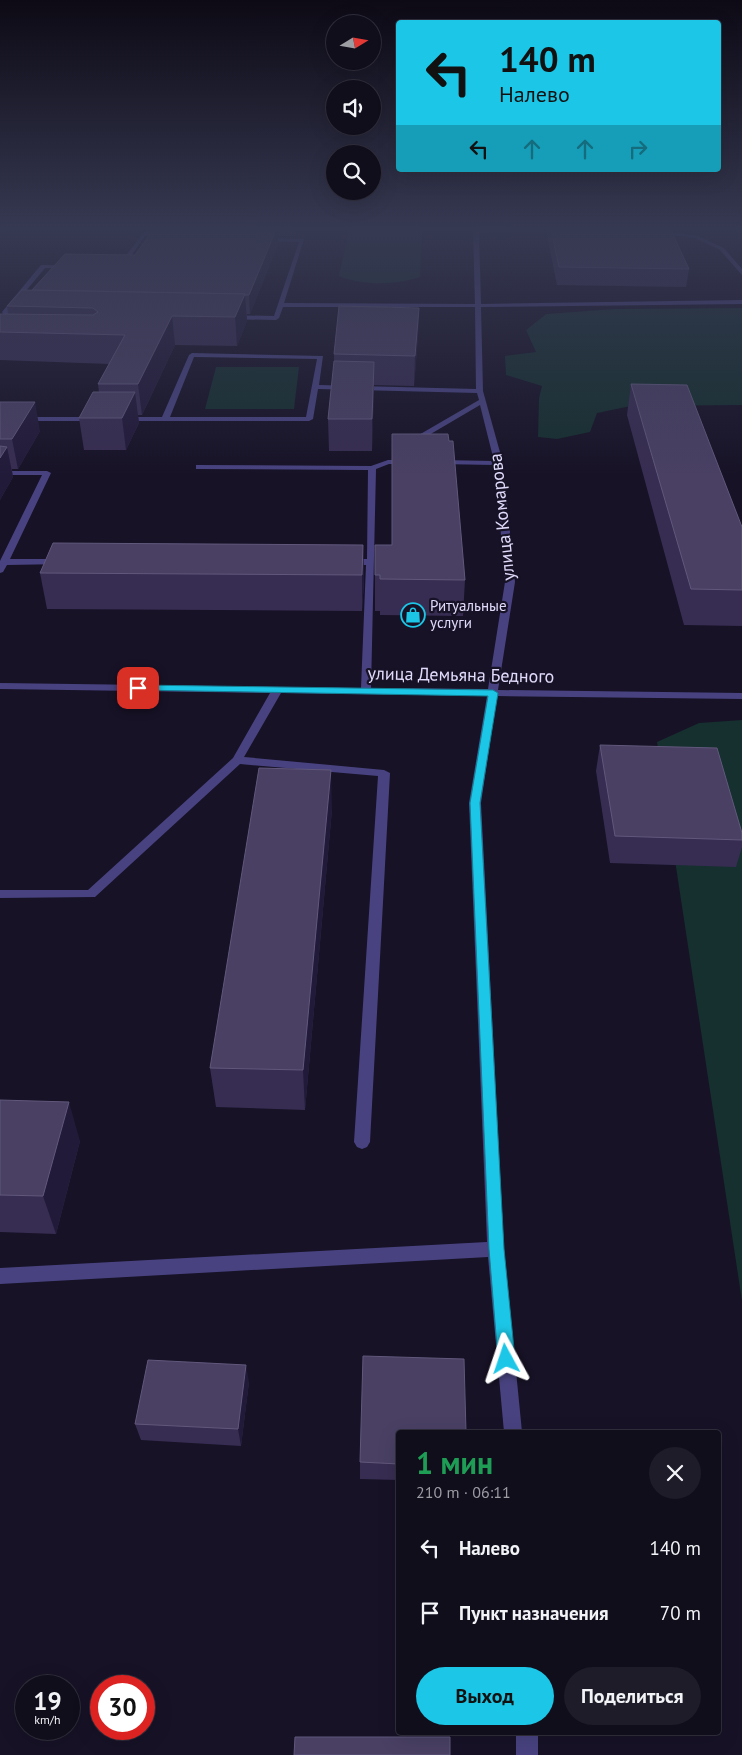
<!DOCTYPE html>
<html lang="ru">
<head>
<meta charset="utf-8">
<style>
	body { margin:0; font-family:"PT Sans",sans-serif; background:#1e1c29; color:#f1f3f6; height:100vh; display:flex; flex-direction:column; font-size:19px; white-space:nowrap }
	* { box-sizing:border-box; margin:0 }
	p { font-size:16px; color:#9c9ca3 }
	.icon { flex:none; width:28px; height:28px; fill:none; stroke:currentColor; stroke-width:2; stroke-linecap:round; stroke-linejoin:round }
	.map { position:relative; flex:1; overflow:hidden }
	.side { position:absolute; left:396px; top:1430px; width:325px; height:305px; display:flex; flex-direction:column; background:#110e1c; border-radius:5px; box-shadow:0 5px 20px #0002,0 0 0 1px #302e3b }
	.side>* { flex:none }
	.hud { position:absolute; left:396px; top:20px; width:325px; height:152px; border-radius:5px; box-shadow:0 5px 20px #0002,0 0 0 1px #302e3b; background:#1cc6e6; color:#111; overflow:hidden }
	.needle { width:32px; rotate:79deg }
	.buttons { position:absolute; left:326px; top:15px; display:grid; gap:10px }
	.buttons a { display:grid; place-items:center; width:55px; height:55px; border-radius:50%; background:#110e1c; box-shadow:0 5px 20px #0002,0 0 0 1px #302e3b; font-size:25px }
	.speed { position:absolute; left:15px; top:1675px; display:flex; gap:10px; font-size:25px; font-weight:700; text-align:center }
	.speed>* { display:grid; place-content:center; width:65px; height:65px; border-radius:50%; background:#110e1c; box-shadow:0 5px 20px #0002,0 0 0 1px #302e3b; line-height:1 }
	.speed small { font-size:12px; font-weight:400 }
	.speed .limit { border:8px solid #d22; background:#fff; color:#111 }
	.pin { position:absolute; display:grid; place-items:center; width:42px; height:42px; color:#fff; margin:-21px; border-radius:10px; box-shadow:0 2px 8px #0006 }
	.me { position:absolute; width:55px; margin:-28px; rotate:355deg; stroke-linejoin:round; filter:drop-shadow(0 0 4px #0008) }
	.turn { display:flex; align-items:center; gap:18px; height:105px; padding:0 20px; font-size:22px }
	.turn .icon { width:65px; height:65px; stroke-width:2.5 }
	.turn b { display:block; font-size:35px; line-height:42px }
	.lanes { display:flex; align-items:center; height:48px; padding:0 20px; background:#0003; justify-content:center; gap:25px; direction:ltr }
	.lanes .off { opacity:.35 }
	.round { display:grid; place-items:center; flex:none; width:52px; height:52px; border-radius:26px; background:#1e1c29 }
	.summary { display:flex; align-items:center; justify-content:space-between; height:85px; padding:0 20px }
	h1 { font-size:30px; font-weight:700; line-height:38px; color:#1e9e55 }
	.primary-button { display:flex; gap:10px; margin-top:auto; padding:10px 20px }
	.primary-button a { flex:1; height:58px; border-radius:30px; background:#1cc6e6; color:#111; font-size:20px; font-weight:700; line-height:58px; text-align:center }
	.primary-button a+a { background:#1e1c29; color:#f1f3f6 }
	ul { padding:0; list-style:none }
	li { display:flex; align-items:center; gap:15px; height:65px; padding:0 20px }
	li div { flex:1 }
	li b { display:block; font-size:19px }
	li em { font-style:normal }
	.map>svg:first-child { display:block }
	.green { fill:#162f2f }
	.lines { fill:none; stroke-linecap:round; stroke-linejoin:round }
	.minor { fill:#484380; fill-rule:evenodd }
	.wall { fill:#372d52 }
	.shaded-wall { fill:#221a39 }
	.building { fill:#494064; stroke:#61587c }
	.route { fill:#1cc6e6; stroke:#128196 }
	.labels { text-anchor:middle; stroke-width:4.5; stroke-linejoin:round; paint-order:stroke }
	.far-poi-label { font-size:15px; fill:#e1dbfb; stroke:#171226; text-anchor:start }
	.street-label { font-size:18px; fill:#e1dbfb; stroke:#171226 }
</style>
</head>
<body>
<div class="map">
<svg width="742" height="1755" viewBox="0 0 742 1755">
	<rect width="100%" height="100%" fill="#171226"/>
	<g class="green">
		<path d="M 349,230 L 422,230 L 420,277 C 393,285 365,286 339,276 Z"/>
		<polygon points="742,308 742,405 631,406 597,413 590,432 557,439 538,437 539,398 542,386 506,375 505,356 536,352 526,330 546,314 614,309"/>
		<polygon points="216,367 299,367 294,409 205,409"/>
		<polygon points="742,720 742,1301 657,742 699,723"/>
	</g>
	<g class="lines">
		<g class="minor">
			<polygon points="0,230 4,230 0,232"/>
			<path d="M 473,230 L 567,231 L 479,233 L 481,304 L 742,300 L 742,304 L 481,307 L 483,391 L 503,463 L 515,582 L 498,690 L 742,693 L 742,699 L 497,696 L 481,803 L 504,1249 L 522,1432 L 504,1432 L 488,1257 L 0,1284 L 0,1268 L 487,1242 L 469,803 L 487,696 L 281,693 L 244,757 L 384,770 L 390,773 L 370,1142 L 367,1147 L 362,1149 L 357,1147 L 354,1142 L 378,776 L 240,764 L 95,897 L 0,898 L 0,890 L 88,890 L 233,758 L 270,693 L 0,689 L 0,683 L 361,688 L 366,565 L 348,565 L 344,562 L 348,559 L 367,559 L 368,470 L 199,469 L 196,469 L 196,465 L 371,466 L 388,460 L 412,460 L 412,464 L 389,464 L 376,469 L 371,688 L 488,689 L 505,582 L 495,465 L 439,464 L 435,462 L 439,460 L 494,461 L 480,405 L 412,445 L 405,443 L 479,400 L 477,393 L 318,389 L 313,419 L 309,421 L 122,421 L 118,419 L 122,417 L 162,417 L 189,355 L 192,353 L 323,356 L 319,385 L 476,389 L 475,307 L 283,307 L 279,318 L 276,320 L 4,315 L 2,312 L 41,265 L 118,266 L 144,232 L 212,233 L 219,237 L 304,239 L 284,303 L 475,304 ZM 145,236 L 211,237 L 218,241 L 299,242 L 274,316 L 9,311 L 45,268 L 122,269 ZM 194,357 L 317,359 L 306,417 L 170,417 Z"/>
			<polygon points="654,230 698,236 724,248 742,269 742,275 720,250 695,238 656,233"/>
			<polygon points="0,417 95,417 99,419 95,421 0,421"/>
			<polygon points="0,471 47,471 51,473 10,559 60,559 63,560 63,564 7,565 3,572 0,573 0,561 42,475 0,475"/>
			<rect x="516" y="1732" width="22" height="23"/>
		</g>
	</g>
	<g class="wall">
		<polygon points="153,230 294,230 293,236 278,236 278,244 250,314 247,314 247,321 237,346 175,345 142,415 138,415 139,423 126,450 84,450 79,418 99,392 98,384 109,364 0,360 0,314 8,314 7,306 32,290 135,255"/>
		<polygon points="548,230 671,230 689,269 686,287 557,285 547,235"/>
		<polygon points="419,308 418,336 414,386 374,385 372,451 329,451 328,419 334,361 334,354"/>
		<polygon points="631,384 742,527 742,626 684,625 627,415"/>
		<polygon points="0,402 40,431 18,469 12,469 13,477 0,500"/>
		<polygon points="392,434 449,441 465,580 463,616 380,615 380,611 375,611 375,575 392,545"/>
		<polygon points="363,545 364,580 362,611 47,609 40,573"/>
		<polygon points="600,745 742,833 742,847 736,867 610,863 596,771"/>
		<polygon points="332,809 305,1110 216,1107 210,1068"/>
		<polygon points="0,1100 80,1141 56,1234 0,1232"/>
		<polygon points="249,1382 241,1446 141,1440 135,1424"/>
		<polygon points="399,1432 399,1480 360,1479 360,1462"/>
	</g>
	<g class="shaded-wall">
		<polygon points="276,230 278,230 278,244 250,314 249,295"/>
		<polygon points="245,294 247,321 237,346 235,317"/>
		<polygon points="419,308 418,336 414,386 415,356"/>
		<polygon points="172,316 175,345 142,415 138,384"/>
		<polygon points="374,362 374,392 372,451 372,419"/>
		<polygon points="135,392 139,423 126,450 122,418"/>
		<polygon points="35,402 40,431 18,469 12,439"/>
		<polygon points="7,447 13,477 0,500 0,458"/>
		<polygon points="363,545 364,580 362,611 362,575"/>
		<polygon points="331,770 332,809 305,1110 303,1070"/>
		<polygon points="69,1102 80,1141 56,1234 43,1196"/>
		<polygon points="246,1365 249,1382 241,1446 238,1429"/>
	</g>
	<g class="building">
		<polygon points="153,230 276,230 249,295 245,295 245,294 32,290 65,254 135,255"/>
		<polygon points="551,230 671,230 689,269 559,267"/>
		<polygon points="22,290 245,294 235,317 172,316 138,384 98,384 125,335 0,332 0,314 93,315 98,312 93,308 7,306"/>
		<polygon points="339,306 419,308 415,356 334,354"/>
		<polygon points="334,361 374,362 372,419 328,419"/>
		<polygon points="631,384 687,385 742,527 742,590 691,589"/>
		<polygon points="93,392 135,392 122,418 79,418"/>
		<polygon points="0,402 35,402 12,439 0,439"/>
		<polygon points="392,434 448,434 449,441 453,441 465,580 380,579 380,575 375,575 375,545 392,545"/>
		<polygon points="0,446 7,447 0,458"/>
		<polygon points="53,543 363,545 362,575 40,573"/>
		<polygon points="600,745 717,748 742,833 742,840 615,836"/>
		<polygon points="259,768 331,770 303,1070 210,1068"/>
		<polygon points="0,1100 69,1102 43,1196 0,1195"/>
		<polygon points="363,1356 464,1359 466,1432 399,1432 399,1464 360,1462"/>
		<polygon points="148,1360 246,1365 238,1429 135,1424"/>
		<polygon points="295,1737 450,1737 450,1755 294,1755"/>
	</g>
	<linearGradient id="sky" x2="0" y2="1"><stop stop-color="#0d0a15"/><stop offset="0.48" stop-color="#363952"/><stop offset="1" stop-color="#363952" stop-opacity="0"/></linearGradient>
	<rect width="742" height="476" fill="url(#sky)"/>
	<polygon class="route" points="138,685 493,690 498,693 480,803 504,1249 515,1359 512,1365 506,1367 501,1365 498,1359 489,1249 470,803 488,696 135,690 134,688"/>
	<defs>
		<g id="shop-ring" transform="scale(1.25)"><circle r="9.5" fill="#171226" stroke="#1cc6e6" stroke-width="1.5"/><path d="M-5-2.5h2.3a2.7 3.5 0 0 1 5.4 0H5L5.5 6h-11ZM-1.5-2.5h3a1.5 2.3 0 0 0-3 0Z" fill="#1cc6e6"/></g>
	</defs>
	<g fill-rule="evenodd">
		<use href="#shop-ring" x="413" y="615"/>
	</g>
	<g class="labels">
		<g class="far-poi-label">
			<text x="430" y="611">Ритуальные<tspan x="430" dy="17">услуги</tspan></text>
		</g>
		<g class="street-label">
			<text transform="translate(502 517) rotate(-96)" y="6">улица Комарова</text>
			<text transform="translate(461 675) rotate(1)" y="6">улица Демьяна Бедного</text>
		</g>
	</g>
</svg>
<div class="buttons">
<a><svg class="needle" viewBox="-14 -14 28 28"><path d="M0-13l5 13h-10z" fill="#e53935"/><path d="M0 13l5-13h-10z" fill="#9c9ca3"/></svg></a>
<a><svg class="icon" aria-label="sound" viewBox="0 0 24 24"><path d="M4 9h4l5-4v14l-5-4H4zM17 9q2 3 0 6"/></svg></a>
<a><svg class="icon" aria-label="search" viewBox="0 0 24 24"><circle cx="10" cy="10" r="6"/><path d="M15 15l6 6"/></svg></a>
</div>
<div class="speed"><div>19<small>km/h</small></div><div class="limit">30</div></div>
<div class="pin" style="left:138px;top:688px;background:#d93025"><svg class="icon" aria-label="arrive" viewBox="0 0 24 24"><path d="M6 21V4h12l-3 4 3 4H6"/></svg></div>
<svg class="me" style="left:506px;top:1359px" viewBox="-20 -20 40 40"><path d="M0-17L14 15 0 8-14 15z" fill="#1cc6e6" stroke="#fff" stroke-width="4"/></svg>
<div class="hud">
<div class="turn"><svg class="icon" aria-label="left" viewBox="0 0 24 24"><path d="M17 20v-9H6M10 6l-5 5 5 5"/></svg><div><b>140 m</b>Налево</div></div>
<div class="lanes"><svg class="icon" aria-label="left" viewBox="0 0 24 24"><path d="M17 20v-9H6M10 6l-5 5 5 5"/></svg><svg class="icon off" aria-label="ahead" viewBox="0 0 24 24"><path d="M12 20V5M6 11l6-6 6 6"/></svg><svg class="icon off" aria-label="ahead" viewBox="0 0 24 24"><path d="M12 20V5M6 11l6-6 6 6"/></svg><svg class="icon off" aria-label="right" viewBox="0 0 24 24"><path d="M7 20v-9h11M14 6l5 5-5 5"/></svg></div>
</div>
<section class="side">
<div class="summary"><div><h1>1 мин</h1><p>210 m · 06:11</p></div><a class="round"><svg class="icon" aria-label="close" viewBox="0 0 24 24"><path d="M6 6l12 12M18 6L6 18"/></svg></a></div>
<ul>
<li><svg class="icon" aria-label="left" viewBox="0 0 24 24"><path d="M17 20v-9H6M10 6l-5 5 5 5"/></svg><div><b>Налево</b></div><em>140 m</em></li>
<li><svg class="icon" aria-label="arrive" viewBox="0 0 24 24"><path d="M6 21V4h12l-3 4 3 4H6"/></svg><div><b>Пункт назначения</b></div><em>70 m</em></li>
</ul>
<div class="primary-button"><a>Выход</a><a>Поделиться</a></div>
</section>
</div>
</body>
</html>
